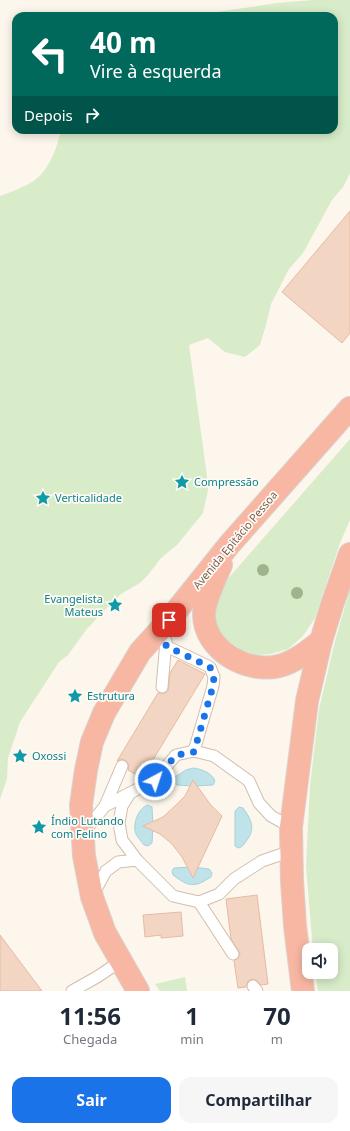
<!DOCTYPE html>
<html lang="pt">
<head>
<meta charset="utf-8">
<style>
	body { margin:0; font-family:"Noto Sans",sans-serif; background:#f6f6f7; color:#1f2937; height:100vh; display:flex; flex-direction:column; font-size:15px; white-space:nowrap }
	* { box-sizing:border-box; margin:0 }
	p { font-size:13px; color:#747a83 }
	.icon { flex:none; width:22px; height:22px; fill:none; stroke:currentColor; stroke-width:2; stroke-linecap:round; stroke-linejoin:round }
	.map { position:relative; height:991px; overflow:hidden }
	.panel { display:flex; flex-direction:column; background:#fff; flex:1 }
	.panel>* { flex:none }
	.hud { position:absolute; left:12px; top:12px; width:326px; height:122px; border-radius:12px; box-shadow:0 2px 10px #0003; background:#00695c; color:#fff; overflow:hidden }
	.tools { position:absolute; left:302px; top:943px; display:grid; gap:8px }
	.tools a { display:grid; place-items:center; width:36px; height:36px; border-radius:8px; background:#fff; box-shadow:0 2px 10px #0003; font-size:20px }
	.pin { position:absolute; display:grid; place-items:center; width:34px; height:34px; color:#fff; margin:-17px; border-radius:8px; box-shadow:0 2px 6px #0006 }
	.me { position:absolute; width:44px; margin:-22px; rotate:40deg; stroke-linejoin:round; filter:drop-shadow(0 0 3px #0008) }
	.turn { display:flex; align-items:center; gap:14px; height:84px; padding:0 12px; font-size:18px }
	.turn .icon { width:52px; height:52px; stroke-width:2.5 }
	.turn b { display:block; font-size:28px; line-height:34px }
	.then { display:flex; align-items:center; height:38px; padding:0 12px; background:#0003; gap:8px; font-size:15px }
	.eta { display:flex; justify-content:space-evenly; align-items:center; height:68px; text-align:center }
	.eta b { font-size:24px; font-weight:700; line-height:28px }
	.cta { display:flex; gap:8px; margin-top:auto; padding:8px 12px }
	.cta a { flex:1; height:46px; border-radius:12px; background:#1a73e8; color:#fff; font-size:16px; font-weight:700; line-height:46px; text-align:center }
	.cta a+a { background:#f6f6f7; color:#1f2937 }
	.map>svg:first-child { display:block }
	.green { fill:#d8ecc9 }
	.water { fill:#bfe3e8; stroke:#a5d3da }
	.building { fill:#f3d5c3; stroke:#e6bba3 }
	.lines { fill:none; stroke-linecap:round; stroke-linejoin:round }
	.lane-casing { stroke:#d1beb0; stroke-width:13 }
	.highway-casing { stroke:#dad1cd; stroke-width:24 }
	.lane { stroke:#fff; stroke-width:11 }
	.highway { stroke:#f7b7a3; stroke-width:22 }
	.tree { fill:#a0b28e }
	.route { stroke:#1a73e8; stroke-width:7; stroke-dasharray:0 12.6 }
	.labels { text-anchor:middle; stroke-width:3.5; stroke-linejoin:round; paint-order:stroke }
	.culture-label { font-size:11px; fill:#0d838f; stroke:#fffaf3; text-anchor:start }
	.street-label { font-size:11px; fill:#7a5c4d; stroke:#fffaf3 }
</style>
</head>
<body>
<div class="map">
<svg width="350" height="991" viewBox="0 0 350 991">
	<rect width="100%" height="100%" fill="#fdf6ec"/>
	<g class="green">
		<path d="M 312,0 L 350,0 L 350,173 L 343,187 L 332,200 L 303,253 L 289,269 L 271,304 L 266,325 L 260,345 L 245,357 L 225,352 L 208,338 L 189,345 L 206,469 L 208,490 L 203,513 L 177,545 L 161,558 L 148,575 L 140,583 L 121,594 L 100,615 L 86,630 L 68,655 L 59,662 L 20,722 L 8,758 L 7,779 L 0,799 L 0,196 C 11,192 25,187 35,180 C 50,168 57,148 61,130 L 334,130 L 334,16 L 190,16 L 277,3 Z"/>
		<polygon points="350,439 350,520 340,543 315,618 303,636 288,649 271,654 258,655 243,651 227,640 218,630 213,618 218,590"/>
		<polygon points="350,589 350,991 318,991 315,972 331,972 331,950 313,950 306,866 310,786 319,709 335,641"/>
		<polygon points="185,977 187,991 160,991 155,984"/>
	</g>
	<g class="water">
		<path d="M 193,768 C 202,769 212,773 215,781 L 213,785 L 193,786 L 177,785 L 174,782 L 175,777 L 186,770 Z"/>
		<path d="M 148,805 L 152,807 L 153,826 L 152,843 L 148,846 L 144,845 C 142,842 138,838 136,834 C 132,825 138,808 148,805 Z"/>
		<path d="M 239,807 L 243,808 C 251,819 256,828 247,840 C 244,844 243,847 238,848 L 235,846 L 235,811 Z"/>
		<path d="M 193,867 L 209,869 L 212,873 L 211,877 C 194,888 189,887 173,875 L 172,871 L 174,868 Z"/>
	</g>
	<g class="building">
		<polygon points="350,211 350,333 342,343 282,292"/>
		<polygon points="178,660 205,674 142,778 128,770 129,765 125,760 121,759 117,761 158,693 165,693 168,691 170,673"/>
		<polygon points="193,780 210,804 222,816 193,878 182,857 172,844 160,834 143,826 163,817 175,806 185,796"/>
		<polygon points="257,895 268,984 261,985 256,980 252,979 248,981 246,987 238,988 234,961 239,957 240,953 231,939 226,899"/>
		<polygon points="181,912 183,936 161,938 161,935 145,937 143,915"/>
		<polygon points="0,935 42,991 0,991"/>
	</g>
	<g class="lines">
		<g class="lane-casing">
			<g id="lane">
				<polyline points="166,646 210,667 214,677 213,686 194,751"/>
				<polyline points="162,687 166,641"/>
				<polyline points="130,793 122,806 119,823 122,840 137,860"/>
				<polyline points="105,806 122,766"/>
				<polyline points="84,832 105,806 155,780 176,755 194,751 214,756 249,781 259,803 271,816 291,827"/>
				<polyline points="93,895 106,871 118,862 137,860 173,896 199,902 219,894 234,879 262,861 291,851"/>
				<polyline points="199,902 233,954"/>
				<polyline points="253,986 257,991"/>
				<polyline points="72,991 97,977 121,961"/>
			</g>
		</g>
		<g class="highway-casing">
			<g id="highway">
				<path d="M 221,565 C 216,576 204,603 204,614 C 204,650 247,674 279,666 C 295,662 308,651 321,641"/>
				<polyline points="138,991 105,933 92,897 84,856 81,805 86,770 92,742 104,713 140,652 169,620 229,545 350,408"/>
				<polyline points="303,991 295,926 292,881 291,827 307,701 321,641 332,605 350,554"/>
			</g>
		</g>
		<use href="#lane" class="lane"/>
		<use href="#highway" class="highway"/>
	</g>
	<g class="tree">
		<circle cx="263" cy="570" r="6"/>
		<circle cx="297" cy="593" r="6"/>
	</g>
	<g class="lines">
		<polyline class="route" points="155,780 176,755 194,752 213,686 214,677 210,667 166,646 169,620"/>
	</g>
	<defs>
		<g id="sight-bare" transform="scale(1.2)"><path d="M0-6L1.8-2.2L6-1.7L2.9 1.2L3.7 5.4L0 3.3L-3.7 5.4L-2.9 1.2L-6-1.7L-1.8-2.2Z" fill="#0f9aa8" stroke="#fffaf3" stroke-width="2.5" paint-order="stroke"/></g>
	</defs>
	<g fill-rule="evenodd">
		<use href="#sight-bare" x="182" y="482"/>
		<use href="#sight-bare" x="43" y="498"/>
		<use href="#sight-bare" x="115" y="605"/>
		<use href="#sight-bare" x="75" y="696"/>
		<use href="#sight-bare" x="20" y="756"/>
		<use href="#sight-bare" x="39" y="827"/>
	</g>
	<g class="labels">
		<g class="culture-label">
			<text x="194" y="486">Compressão</text>
			<text x="55" y="502">Verticalidade</text>
			<text x="103" y="603" text-anchor="end">Evangelista<tspan x="103" dy="13">Mateus</tspan></text>
			<text x="87" y="700">Estrutura</text>
			<text x="32" y="760">Oxossi</text>
			<text x="51" y="825">Índio Lutando<tspan x="51" dy="13">com Felino</tspan></text>
		</g>
		<g class="street-label">
			<text transform="translate(235 540) rotate(-50)" y="4">Avenida Epitácio Pessoa</text>
		</g>
	</g>
</svg>
<div class="tools">
<a><svg class="icon" aria-label="sound" viewBox="0 0 24 24"><path d="M4 9h4l5-4v14l-5-4H4zM17 9q2 3 0 6"/></svg></a>
</div>
<div class="pin" style="left:169px;top:620px;background:#d93025"><svg class="icon" aria-label="arrive" viewBox="0 0 24 24"><path d="M6 21V4h12l-3 4 3 4H6"/></svg></div>
<svg class="me" style="left:155px;top:780px" viewBox="-20 -20 40 40"><circle r="17" fill="#1a73e8" stroke="#fff" stroke-width="3"/><path d="M0-11L8 9 0 5-8 9z" fill="#fff"/></svg>
<div class="hud">
<div class="turn"><svg class="icon" aria-label="left" viewBox="0 0 24 24"><path d="M17 20v-9H6M10 6l-5 5 5 5"/></svg><div><b>40 m</b>Vire à esquerda</div></div>
<div class="then">Depois<svg class="icon" aria-label="right" viewBox="0 0 24 24"><path d="M7 20v-9h11M14 6l5 5-5 5"/></svg></div>
</div>
</div>
<section class="panel">
<div class="eta">
<div><b>11:56</b><p>Chegada</p></div>
<div><b>1</b><p>min</p></div>
<div><b>70</b><p>m</p></div>
</div>
<div class="cta"><a>Sair</a><a>Compartilhar</a></div>
</section>
</body>
</html>
